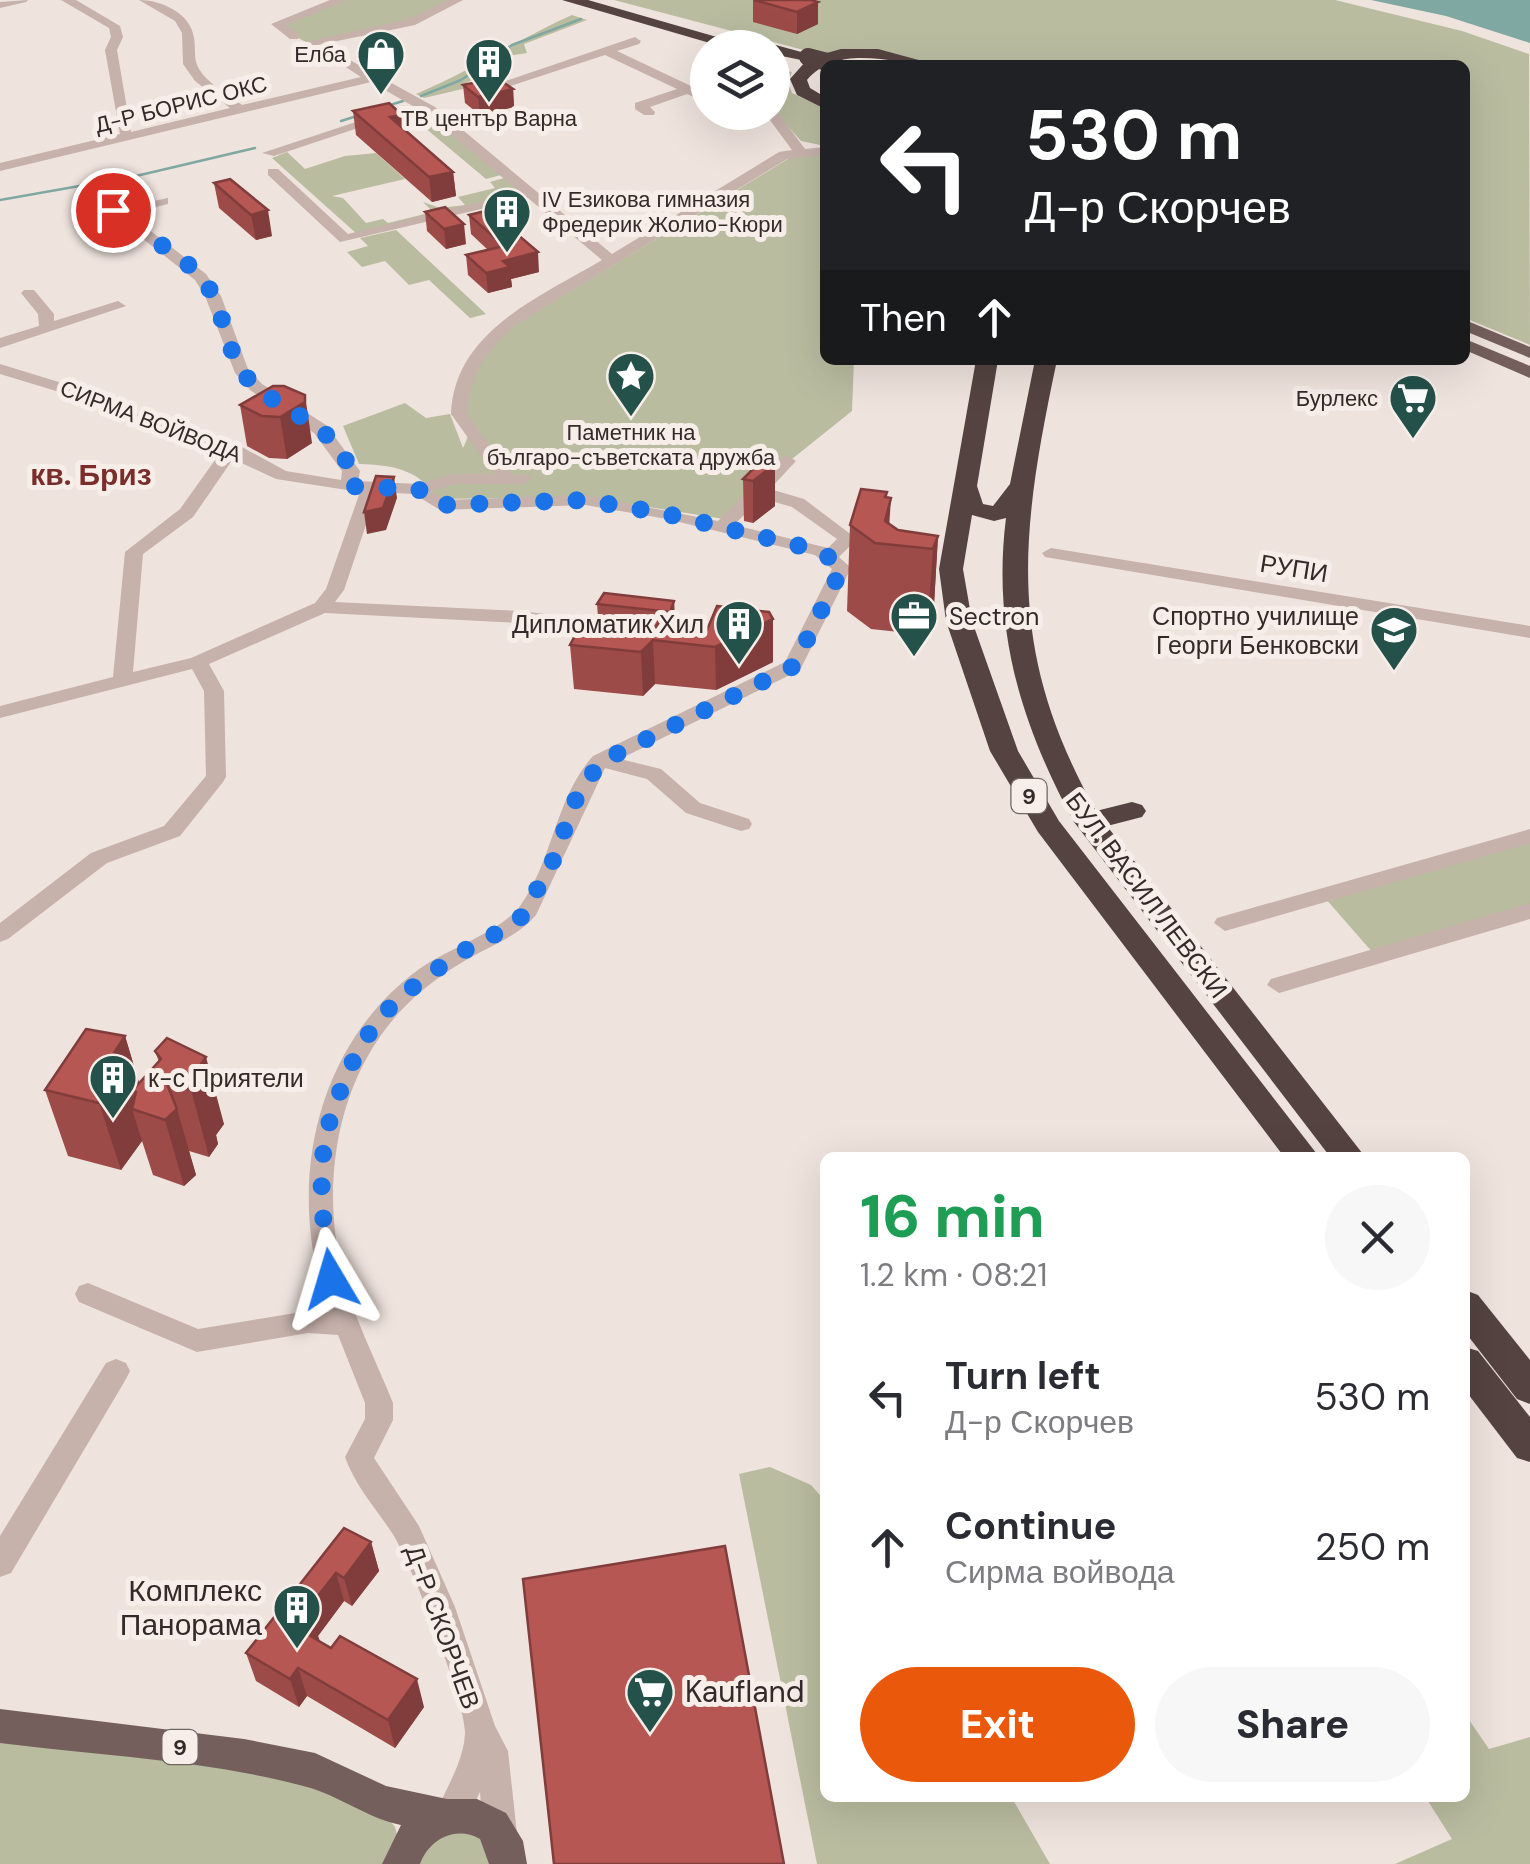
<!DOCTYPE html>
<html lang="en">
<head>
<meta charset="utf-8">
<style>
	body { margin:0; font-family:"DM Sans",sans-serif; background:#f7f7f7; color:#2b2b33; height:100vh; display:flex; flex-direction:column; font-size:38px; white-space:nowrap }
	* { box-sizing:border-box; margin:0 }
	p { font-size:32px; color:#7c7c81 }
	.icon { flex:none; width:55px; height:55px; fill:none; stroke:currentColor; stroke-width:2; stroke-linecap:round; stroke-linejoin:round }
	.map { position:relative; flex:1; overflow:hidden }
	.sheet { position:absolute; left:820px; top:1152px; width:650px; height:650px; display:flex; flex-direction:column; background:#fff; border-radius:15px; box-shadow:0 10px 40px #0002 }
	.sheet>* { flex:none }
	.top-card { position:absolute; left:820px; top:60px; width:650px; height:305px; border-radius:15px; box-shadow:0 10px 40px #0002; background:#202124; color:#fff; overflow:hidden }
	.controls { position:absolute; left:690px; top:30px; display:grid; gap:20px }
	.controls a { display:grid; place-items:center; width:100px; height:100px; border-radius:50%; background:#fff; box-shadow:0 10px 40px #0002; font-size:50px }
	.pin { position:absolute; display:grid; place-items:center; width:85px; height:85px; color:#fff; margin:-42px; border:5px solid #fff; border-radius:50%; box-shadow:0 2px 10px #0007 }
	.me { position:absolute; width:110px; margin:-55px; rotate:353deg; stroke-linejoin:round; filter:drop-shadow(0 0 8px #0008) }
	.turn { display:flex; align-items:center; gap:35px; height:210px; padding:0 40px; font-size:45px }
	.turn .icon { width:130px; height:130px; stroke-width:2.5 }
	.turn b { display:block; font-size:70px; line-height:85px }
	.then { display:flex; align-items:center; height:95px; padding:0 40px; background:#0003; gap:20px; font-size:38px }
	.round { display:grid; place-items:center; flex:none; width:105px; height:105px; border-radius:52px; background:#f7f7f7 }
	.summary { display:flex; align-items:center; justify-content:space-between; height:170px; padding:0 40px }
	h1 { font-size:60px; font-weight:800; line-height:75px; color:#1e9e55 }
	.cta { display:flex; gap:20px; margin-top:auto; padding:20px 40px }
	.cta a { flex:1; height:115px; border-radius:60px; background:#ea580c; color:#fff; font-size:40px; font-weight:800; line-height:115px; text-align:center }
	.cta a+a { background:#f7f7f7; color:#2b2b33 }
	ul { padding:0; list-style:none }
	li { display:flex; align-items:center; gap:30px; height:150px; padding:0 40px }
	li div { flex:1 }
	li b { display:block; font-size:38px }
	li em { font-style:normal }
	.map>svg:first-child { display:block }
	.green { fill:#b9bc9f }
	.water { fill:#80a8a2 }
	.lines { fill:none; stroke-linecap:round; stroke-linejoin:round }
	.stream { stroke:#80a8a2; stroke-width:2.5 }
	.minor { fill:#c6b1ab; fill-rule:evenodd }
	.major { fill:#745f5c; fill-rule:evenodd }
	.highway { fill:#544341; fill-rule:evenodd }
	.highway-bridge { stroke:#544341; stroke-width:18 }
	.wall { fill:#9d4b48 }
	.shaded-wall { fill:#803d3b }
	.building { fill:#b75754; stroke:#803d3b; stroke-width:2.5 }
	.route { stroke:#1a73e8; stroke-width:18; stroke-dasharray:0 32.4 }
	.labels { text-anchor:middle; stroke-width:10; stroke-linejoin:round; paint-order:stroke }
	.far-poi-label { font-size:22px; fill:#342a29; stroke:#f7eee9; text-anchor:end }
	.far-street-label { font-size:22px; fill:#342a29; stroke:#f7eee9 }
	.shield { fill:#f7eee9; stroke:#6e6563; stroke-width:2.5 }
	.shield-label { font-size:22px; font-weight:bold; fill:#342a29 }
	.street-label { font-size:25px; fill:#342a29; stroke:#f7eee9 }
	.poi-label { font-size:25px; fill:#342a29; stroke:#f7eee9; text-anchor:start }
	.far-district-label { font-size:30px; font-weight:bold; fill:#792e2c; stroke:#f7eee9 }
	.near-poi-label { font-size:30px; fill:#342a29; stroke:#f7eee9; text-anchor:end }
</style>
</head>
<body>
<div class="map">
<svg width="1530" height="1864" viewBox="0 0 1530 1864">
	<rect width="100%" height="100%" fill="#efe3dd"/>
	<g class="green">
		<polygon points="341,0 457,0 428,16 308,43 278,28"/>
		<polygon points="614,0 1335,0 1462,31 1529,54 1530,345 1465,318 1465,65 935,65 893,54 826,56"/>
		<path d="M 572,15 L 587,20 L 524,44 L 527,53 L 508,56 L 476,75 L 480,78 L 467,82 L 471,87 L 424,98 L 416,94 C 471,71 518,39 572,15 Z"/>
		<polygon points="772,67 792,72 788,82 792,93 825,109 825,146 801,141 773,110"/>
		<polygon points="423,111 501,175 486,179 424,127 433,123"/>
		<polygon points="287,152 305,169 345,156 376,153 405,179 332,196 343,198 366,223 383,219 388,223 433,212 423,202 440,208 465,205 458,197 495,188 490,182 504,178 522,194 357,234 272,158"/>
		<path d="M 825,153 L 825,360 L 854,360 L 852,411 L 782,467 L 730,520 L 586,497 L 437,499 C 420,469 392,465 359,464 L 343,426 L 405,403 L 426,418 L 450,414 L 463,448 C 472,431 467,426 466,409 C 463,372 489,349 513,326 L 791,157 Z"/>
		<polygon points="396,230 486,314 470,318 429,280 409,285 385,261 362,267 347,252 368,246 360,238"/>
		<polygon points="1530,840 1530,906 1373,953 1325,898"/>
		<polygon points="770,1467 811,1485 825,1501 825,1798 1012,1798 1050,1864 817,1864 739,1474"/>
		<polygon points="1465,1714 1489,1749 1530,1737 1530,1864 1395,1864 1452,1839 1426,1798 1465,1798"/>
		<polygon points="0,1726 244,1756 383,1813 395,1827 402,1855 452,1813 508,1864 0,1864"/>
	</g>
	<polygon class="water" points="1371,0 1530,0 1530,43 1446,16"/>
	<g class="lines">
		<g class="stream">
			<polyline points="421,96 461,80 512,45 581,19"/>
			<polyline points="387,106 403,101"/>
			<polyline points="341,121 357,116"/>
			<polyline points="0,200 136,176 255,148"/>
		</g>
		<g class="minor">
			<polygon points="28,0 26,2 0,8 0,2"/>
			<path d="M 61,0 L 76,0 L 120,26 L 123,37 L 117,50 L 131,132 L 230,108 L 195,81 L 183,64 L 182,33 L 175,21 L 139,0 C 161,0 191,13 194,38 C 196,49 193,59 199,69 C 208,84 228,95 242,105 L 361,77 L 338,62 L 348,59 L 435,107 L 612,254 L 779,152 L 792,150 L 764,112 L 775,109 L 805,149 L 825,147 L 825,155 L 787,159 L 514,326 C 486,352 469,374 467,414 L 511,474 L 528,475 L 531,479 L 522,484 L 454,484 L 431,491 L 444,500 L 585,495 L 718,521 L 782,457 L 788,456 L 796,461 L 770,489 L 804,499 L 857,539 L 839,557 L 851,568 L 800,670 L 620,759 L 661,769 L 700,803 L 749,819 L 752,824 L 749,829 L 741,831 L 686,813 L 647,779 L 605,768 L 536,915 C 518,936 496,943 473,956 C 453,967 434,980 417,995 C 337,1065 317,1184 345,1283 C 357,1324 377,1363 393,1403 L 393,1420 L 374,1458 L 419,1526 L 455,1607 L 495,1726 L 508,1751 L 517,1834 L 512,1846 L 500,1851 L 488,1846 L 483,1834 L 480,1792 L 464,1825 L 452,1829 L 440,1825 L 436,1813 C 446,1788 464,1761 465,1733 C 466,1703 411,1564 394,1536 C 377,1509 356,1488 345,1457 L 365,1419 L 365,1403 L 338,1335 L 308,1333 L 197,1352 L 79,1302 L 75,1294 L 79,1286 L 88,1283 L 198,1329 L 308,1311 L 329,1312 C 285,1192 312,1048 418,970 C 448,948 498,934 520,906 C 553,861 555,798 593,756 L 785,662 L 832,569 L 815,555 L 667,519 L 585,505 L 440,510 L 414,494 L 377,492 L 344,590 L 335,602 L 520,611 L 629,624 L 638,630 L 629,636 L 520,623 L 325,613 L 209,664 L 224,691 L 226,777 L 223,782 L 180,836 L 107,863 L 8,939 L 0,942 L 0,923 L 91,853 L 164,826 L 206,776 L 204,691 L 192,669 L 0,718 L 0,706 L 113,677 L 125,552 L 180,509 L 220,453 L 165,428 L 136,427 L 89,401 L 0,374 L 0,364 L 101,395 L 145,418 L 174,419 L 240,446 L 286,471 L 341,480 L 342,471 L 314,433 L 250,390 L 235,373 L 205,296 L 195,280 L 142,238 L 106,217 L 106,211 L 168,198 L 168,204 L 123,215 L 152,232 L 206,274 L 221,296 L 248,369 L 262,384 L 326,425 L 360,471 L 358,481 L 417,484 L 453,474 L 494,474 L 451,414 C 454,331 540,297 602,260 L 528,198 L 340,242 L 268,175 L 268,169 L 278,169 L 348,234 L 520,192 L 425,113 L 371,82 L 0,171 L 0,163 L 120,134 L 105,50 L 111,37 L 109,28 ZM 233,459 L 276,479 L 360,492 L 326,589 L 315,603 L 191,658 L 133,672 L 143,554 L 193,517 ZM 761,498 L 792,507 L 837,539 L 828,548 L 734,525 Z"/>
			<polygon points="330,0 347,0 286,25 298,33 298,39 290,39 271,24"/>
			<polygon points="448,0 463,0 415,25 308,47 302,43 408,19"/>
			<polygon points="635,37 641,41 639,44 617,51 708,94 708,103 687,94 650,107 655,112 654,115 644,115 635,109 635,103 677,89 605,55 504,88 494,85"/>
			<polygon points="380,114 391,117 274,156 262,153"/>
			<polygon points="24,290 34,290 54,314 54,321 118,301 126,306 0,348 0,338 39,326 38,314 21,293"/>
			<polygon points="1051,548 1530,626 1530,638 1045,557 1042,553"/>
			<polygon points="1530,829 1530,843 1225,931 1214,923 1217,918"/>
			<polygon points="1530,903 1530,919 1279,993 1267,985 1271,979"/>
			<polygon points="116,1359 126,1363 130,1371 126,1379 11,1573 0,1577 0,1536 106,1363"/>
		</g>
		<g class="major">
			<polygon points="1465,320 1530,347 1530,358 1465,331"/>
			<polygon points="1465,339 1530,366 1530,378 1465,350"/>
			<path d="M 0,1709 L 244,1739 L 315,1753 L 386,1786 L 447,1799 L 477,1799 L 506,1813 L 523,1841 L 527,1864 L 489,1864 L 480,1839 C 456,1825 429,1839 420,1864 L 382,1864 L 401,1825 C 367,1818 340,1796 307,1787 C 208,1760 102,1756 0,1743 Z"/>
		</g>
		<g class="highway">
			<polygon points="562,0 588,0 755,48 727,48"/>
			<path d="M 772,44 L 816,56 L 841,49 L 878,49 L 937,65 C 894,65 840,42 807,80 L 810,88 L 825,97 L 825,109 L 797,95 L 790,79 L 806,61 L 772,54 L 772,48 L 765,48 Z"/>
			<path d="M 976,360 L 998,360 L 977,486 L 983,504 L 993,506 L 1010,484 L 1035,360 L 1057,360 C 1020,535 1005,649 1096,811 L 1132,802 L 1142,805 L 1146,811 L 1142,817 L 1107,826 L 1366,1158 L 1331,1158 L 1074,822 C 1021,724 992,630 1006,518 L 994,521 L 972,515 L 963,569 L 972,621 L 1018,751 L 1059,821 L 1320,1158 L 1285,1158 L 1038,832 L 990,751 L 946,621 L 939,569 Z"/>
			<polygon points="1465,1290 1478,1295 1530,1360 1530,1404 1517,1399 1465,1332"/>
			<polygon points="1465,1347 1478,1351 1530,1417 1530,1462 1517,1458 1465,1390"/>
		</g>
		<polyline class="highway-bridge" points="808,57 835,64"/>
	</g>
	<g class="wall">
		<polygon points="753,0 811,0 818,24 797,34 753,22"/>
		<polygon points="463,85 513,89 514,107 480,115 465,103"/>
		<polygon points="353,111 404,129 453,172 456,196 432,202 356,135"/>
		<polygon points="230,179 272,236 256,240 219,208 214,183"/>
		<polygon points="425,212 466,244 446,249 427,231"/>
		<polygon points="469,215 539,272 511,279 512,287 488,293 468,275 466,255 488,250 471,234"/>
		<polygon points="273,386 312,443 287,459 269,458 247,446 240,405"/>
		<polygon points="775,464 775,506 753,523 744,521 743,479"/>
		<polygon points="887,492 889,524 898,530 938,536 933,622 927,635 871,629 847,611 850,525"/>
		<polygon points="674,601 675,626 707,630 773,619 773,662 716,690 655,684 643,696 574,689 570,645 599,630 597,604"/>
		<polygon points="125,1036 139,1083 159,1062 155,1051 224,1124 216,1135 218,1144 209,1157 189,1151 196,1175 184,1186 153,1175 142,1141 121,1170 68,1156 45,1090"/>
		<polygon points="344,1528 371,1542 379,1571 352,1606 344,1601 318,1636 320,1641 424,1707 395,1748 307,1696 299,1707 256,1681 246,1653"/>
	</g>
	<g class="shaded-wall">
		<polygon points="818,2 818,24 797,34 797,12"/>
		<polygon points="513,89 514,107 480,115 478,97"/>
		<polygon points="402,115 405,139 390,117"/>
		<polygon points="453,172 456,196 432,202 429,177"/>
		<polygon points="268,210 272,236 256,240 251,215"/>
		<polygon points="464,224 466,244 446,249 444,229"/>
		<polygon points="538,252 539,272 511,279 512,287 488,293 486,273 503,261"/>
		<polygon points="305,395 312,443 287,459 280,417"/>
		<polygon points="775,464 775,506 753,523 753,481"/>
		<polygon points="394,477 397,498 386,530 367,534 364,512"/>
		<polygon points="887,492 886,518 891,498 888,544 883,544"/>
		<polygon points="938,536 933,622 927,635 933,549"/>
		<polygon points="674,601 676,642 671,642 670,612"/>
		<polygon points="773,619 773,662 716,690 715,647"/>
		<polygon points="653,640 655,684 643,696 641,652"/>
		<polygon points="125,1036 145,1103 136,1092 132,1091 138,1111 132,1109 142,1141 121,1170 99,1103 103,1070"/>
		<polygon points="206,1057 224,1124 216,1135 218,1144 209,1157 191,1090 193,1075"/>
		<polygon points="177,1109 196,1175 184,1186 165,1120"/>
		<polygon points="371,1542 379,1571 352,1606 344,1578"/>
		<polygon points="336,1573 344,1601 318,1636 320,1643 300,1630 306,1611"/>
		<polygon points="298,1668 307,1696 299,1707 290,1679"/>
		<polygon points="417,1679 424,1707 395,1748 388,1720"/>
	</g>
	<g class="building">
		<polygon points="754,0 811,0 818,2 797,12"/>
		<polygon points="497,78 513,89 478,97 463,85"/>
		<polygon points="389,103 402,115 390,117 453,172 429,177 353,111"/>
		<polygon points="230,179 268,210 251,215 214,183"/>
		<polygon points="445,207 464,224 444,229 425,212"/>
		<polygon points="489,210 538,252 503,261 510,267 486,273 466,255 504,246 469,215"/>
		<polygon points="273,386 284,386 305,395 305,402 280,417 262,416 240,405"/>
		<polygon points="762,460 775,464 753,481 743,479"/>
		<polygon points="376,476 394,477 383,508 364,512"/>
		<polygon points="861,489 887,492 885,497 891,498 885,521 898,530 938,536 933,549 875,543 850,525"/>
		<polygon points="604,593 674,601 670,612 597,604"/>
		<polygon points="717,606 769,612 773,619 715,647 653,640 641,652 570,645 579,628 653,637 658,624 707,630"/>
		<polygon points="86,1029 125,1036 103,1070 122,1074 99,1103 45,1090"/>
		<polygon points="167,1038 206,1057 193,1075 200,1077 191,1090 167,1084 177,1109 165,1120 132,1109 136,1092 132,1091 161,1059 155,1051"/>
		<polygon points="344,1528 371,1542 344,1578 336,1573 306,1611 312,1614 300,1630 331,1648 340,1636 417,1679 388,1720 298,1668 290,1679 246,1653"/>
		<polygon points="725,1546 784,1864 554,1864 523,1579"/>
	</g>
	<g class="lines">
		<path class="route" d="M 113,210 L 111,214 C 141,234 175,249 200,276 C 228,307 222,356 254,385 C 285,414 356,433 349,486 L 418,489 L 440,505 L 585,500 L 667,514 L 821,551 L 842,568 L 794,666 L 600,762 L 576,799 L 551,866 L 518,922 L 456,955 L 397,999 L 371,1030 L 347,1072 L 324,1138 L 321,1200 L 331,1279"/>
	</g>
	<defs>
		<g id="shop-pin" transform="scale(2.5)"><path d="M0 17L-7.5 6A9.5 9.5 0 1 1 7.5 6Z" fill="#24514a" stroke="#f7eee9"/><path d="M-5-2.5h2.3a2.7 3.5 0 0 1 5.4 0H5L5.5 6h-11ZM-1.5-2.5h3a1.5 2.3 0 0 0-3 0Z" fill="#fff"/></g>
		<g id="building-pin" transform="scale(2.5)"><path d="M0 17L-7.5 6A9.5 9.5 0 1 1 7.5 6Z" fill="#24514a" stroke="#f7eee9"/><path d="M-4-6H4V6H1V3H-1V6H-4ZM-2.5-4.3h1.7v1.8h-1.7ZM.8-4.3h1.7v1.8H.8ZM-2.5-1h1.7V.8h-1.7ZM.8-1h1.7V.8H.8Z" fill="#fff"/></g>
		<g id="sight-pin" transform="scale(2.5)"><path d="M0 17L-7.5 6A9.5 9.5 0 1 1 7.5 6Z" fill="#24514a" stroke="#f7eee9"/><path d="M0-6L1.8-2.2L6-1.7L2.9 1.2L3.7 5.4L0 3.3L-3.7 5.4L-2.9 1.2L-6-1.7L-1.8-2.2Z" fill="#fff"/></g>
		<g id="supermarket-pin" transform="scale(2.5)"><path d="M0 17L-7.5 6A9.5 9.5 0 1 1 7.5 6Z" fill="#24514a" stroke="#f7eee9"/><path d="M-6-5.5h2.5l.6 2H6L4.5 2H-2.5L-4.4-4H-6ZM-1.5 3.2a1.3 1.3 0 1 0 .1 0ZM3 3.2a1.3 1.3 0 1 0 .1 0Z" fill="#fff"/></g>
		<g id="office-pin" transform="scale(2.5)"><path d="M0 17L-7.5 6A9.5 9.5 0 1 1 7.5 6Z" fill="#24514a" stroke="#f7eee9"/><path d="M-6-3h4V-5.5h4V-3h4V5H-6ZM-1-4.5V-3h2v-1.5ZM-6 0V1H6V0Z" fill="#fff"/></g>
		<g id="school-pin" transform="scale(2.5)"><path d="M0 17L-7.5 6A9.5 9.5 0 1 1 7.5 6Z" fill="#24514a" stroke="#f7eee9"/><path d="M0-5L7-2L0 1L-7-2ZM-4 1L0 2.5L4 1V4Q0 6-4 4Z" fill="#fff"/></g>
	</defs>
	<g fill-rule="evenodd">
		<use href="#shop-pin" x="381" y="54"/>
		<use href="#building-pin" x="489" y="62"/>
		<use href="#building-pin" x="507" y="212"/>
		<use href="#sight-pin" x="631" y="376"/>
		<use href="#supermarket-pin" x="1413" y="398"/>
		<use href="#office-pin" x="914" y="616"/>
		<use href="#building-pin" x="739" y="624"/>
		<use href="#school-pin" x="1394" y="630"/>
		<use href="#building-pin" x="113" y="1078"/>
		<use href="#building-pin" x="297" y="1608"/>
		<use href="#supermarket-pin" x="650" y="1692"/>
	</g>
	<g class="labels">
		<g class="far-poi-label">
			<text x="346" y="62">Елба</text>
			<text x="489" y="126" text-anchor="middle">ТВ център Варна</text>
			<text x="542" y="207" text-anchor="start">IV Езикова гимназия<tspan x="542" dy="25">Фредерик Жолио-Кюри</tspan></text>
			<text x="1378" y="406">Бурлекс</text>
			<text x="631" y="440" text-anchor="middle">Паметник на<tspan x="631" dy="25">българо-съветската дружба</tspan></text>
		</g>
		<g class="far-street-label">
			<text transform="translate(181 104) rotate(-14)" y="8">Д-Р БОРИС ОКС</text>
			<text transform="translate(151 421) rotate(21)" y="8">СИРМА ВОЙВОДА</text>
		</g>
		<g class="shield">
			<rect x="1011.5" y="779" width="35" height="34" rx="8"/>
			<rect x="162.5" y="1730" width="35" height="34" rx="8"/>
		</g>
		<g class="shield-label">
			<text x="1029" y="804">9</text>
			<text x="180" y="1755">9</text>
		</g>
		<g class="street-label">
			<text transform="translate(1294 568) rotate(9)" y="9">РУПИ</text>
			<text transform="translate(1147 895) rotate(53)" y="9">БУЛ. ВАСИЛ ЛЕВСКИ</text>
			<text transform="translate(443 1627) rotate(70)" y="9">Д-Р СКОРЧЕВ</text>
		</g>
		<g class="poi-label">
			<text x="949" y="625">Sectron</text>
			<text x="1359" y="625" text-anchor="end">Спортно училище<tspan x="1359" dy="29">Георги Бенковски</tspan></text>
			<text x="704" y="633" text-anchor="end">Дипломатик Хил</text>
			<text x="148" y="1087">к-с Приятели</text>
		</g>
		<g class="far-district-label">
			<text x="91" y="485">кв. Бриз</text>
		</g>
		<g class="near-poi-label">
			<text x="262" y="1601">Комплекс<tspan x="262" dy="34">Панорама</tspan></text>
			<text x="685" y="1702" text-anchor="start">Kaufland</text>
		</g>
	</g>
</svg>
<div class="controls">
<a><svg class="icon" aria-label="layers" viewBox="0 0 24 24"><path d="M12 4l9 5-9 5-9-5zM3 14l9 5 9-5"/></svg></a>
</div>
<div class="pin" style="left:113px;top:210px;background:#d93025"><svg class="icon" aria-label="arrive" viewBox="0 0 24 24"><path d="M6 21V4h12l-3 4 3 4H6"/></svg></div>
<svg class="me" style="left:331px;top:1279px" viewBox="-20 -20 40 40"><path d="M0-17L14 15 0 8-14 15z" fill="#1a73e8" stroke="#fff" stroke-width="4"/></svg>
<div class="top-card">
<div class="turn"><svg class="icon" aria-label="left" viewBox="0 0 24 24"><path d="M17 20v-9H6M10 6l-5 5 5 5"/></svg><div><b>530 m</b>Д-р Скорчев</div></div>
<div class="then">Then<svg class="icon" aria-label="ahead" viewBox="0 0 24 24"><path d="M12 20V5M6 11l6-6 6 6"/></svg></div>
</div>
<section class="sheet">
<div class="summary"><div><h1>16 min</h1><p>1.2 km · 08:21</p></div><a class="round"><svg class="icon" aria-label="close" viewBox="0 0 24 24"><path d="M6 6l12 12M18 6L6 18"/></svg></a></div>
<ul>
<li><svg class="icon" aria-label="left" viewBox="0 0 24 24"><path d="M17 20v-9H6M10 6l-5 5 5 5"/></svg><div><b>Turn left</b><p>Д-р Скорчев</p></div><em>530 m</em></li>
<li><svg class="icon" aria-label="ahead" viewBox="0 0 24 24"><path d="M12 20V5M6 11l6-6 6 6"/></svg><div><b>Continue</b><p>Сирма войвода</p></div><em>250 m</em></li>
</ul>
<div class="cta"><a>Exit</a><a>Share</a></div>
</section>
</div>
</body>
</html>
